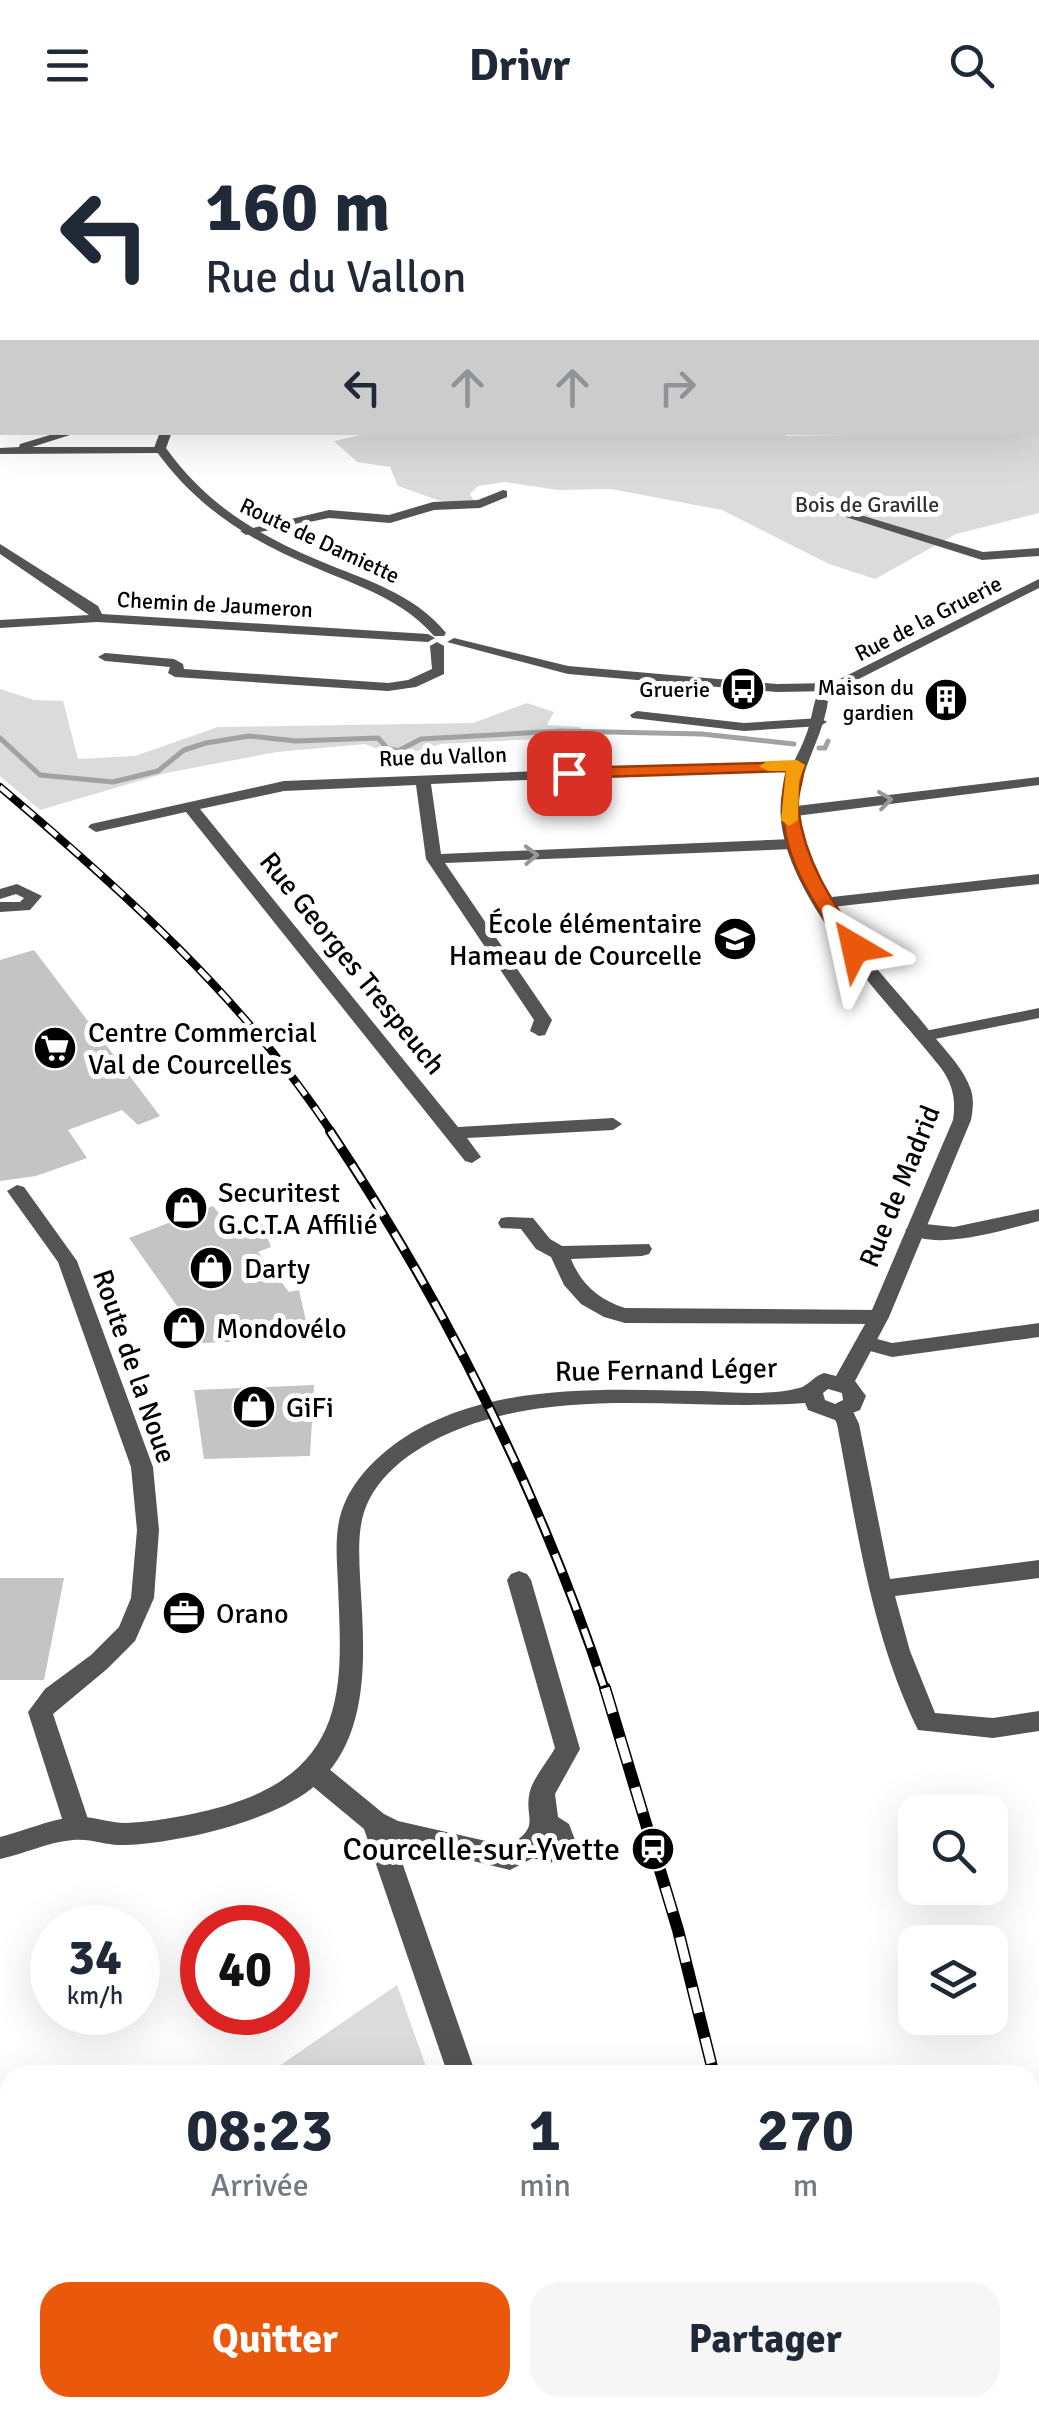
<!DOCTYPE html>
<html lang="fr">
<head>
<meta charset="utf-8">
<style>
	body { margin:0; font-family:Signika,sans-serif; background:#f6f6f7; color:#1f2937; height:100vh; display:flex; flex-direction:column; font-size:38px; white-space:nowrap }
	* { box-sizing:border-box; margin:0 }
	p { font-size:32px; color:#747a83 }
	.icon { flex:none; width:55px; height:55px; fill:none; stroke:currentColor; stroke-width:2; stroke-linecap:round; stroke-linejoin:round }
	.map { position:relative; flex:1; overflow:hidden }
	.drawer { position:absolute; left:0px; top:1935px; width:1040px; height:352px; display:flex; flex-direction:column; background:#fff; border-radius:30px 30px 0 0; box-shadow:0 10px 40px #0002 }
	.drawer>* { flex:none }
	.hud { position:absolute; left:0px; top:0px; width:1040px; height:305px; box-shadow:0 10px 40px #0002; background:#fff; color:#1f2937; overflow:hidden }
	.fabs { position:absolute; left:898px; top:1665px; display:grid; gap:20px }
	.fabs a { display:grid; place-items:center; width:110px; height:110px; border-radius:20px; background:#fff; box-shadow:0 10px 40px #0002; font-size:50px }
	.speed { position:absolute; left:30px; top:1775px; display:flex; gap:20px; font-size:50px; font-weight:700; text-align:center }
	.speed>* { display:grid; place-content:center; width:130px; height:130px; border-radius:50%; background:#fff; box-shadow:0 10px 40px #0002; line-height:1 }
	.speed small { font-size:25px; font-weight:400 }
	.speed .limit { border:15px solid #d22; background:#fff; color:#111 }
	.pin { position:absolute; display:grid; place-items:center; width:85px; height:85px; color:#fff; margin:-42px; border-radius:20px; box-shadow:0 5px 15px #0006 }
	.me { position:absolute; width:110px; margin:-55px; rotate:324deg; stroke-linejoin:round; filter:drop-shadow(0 0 8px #0008) }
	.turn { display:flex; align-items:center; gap:35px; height:210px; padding:0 40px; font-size:45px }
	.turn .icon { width:130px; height:130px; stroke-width:2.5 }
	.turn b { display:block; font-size:70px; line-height:85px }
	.lanes { display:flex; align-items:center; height:95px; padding:0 40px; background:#0003; justify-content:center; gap:50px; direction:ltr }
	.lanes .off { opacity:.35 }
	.eta { display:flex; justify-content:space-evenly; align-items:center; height:170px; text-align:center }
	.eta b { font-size:60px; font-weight:700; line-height:70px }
	.action { display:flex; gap:20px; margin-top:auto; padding:20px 40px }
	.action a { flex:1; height:115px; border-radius:30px; background:#ea580c; color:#fff; font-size:40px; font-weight:700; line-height:115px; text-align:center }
	.action a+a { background:#f6f6f7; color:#1f2937 }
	header { display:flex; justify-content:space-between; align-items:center; height:130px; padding:0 40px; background:#fff; font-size:45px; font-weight:700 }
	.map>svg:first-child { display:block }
	.green { fill:#dbdbdb }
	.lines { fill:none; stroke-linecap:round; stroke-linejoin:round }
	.stream { stroke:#a2a2a2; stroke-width:5 }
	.river { fill:#a2a2a2; fill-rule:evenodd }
	.building { fill:#c4c4c4 }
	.minor { fill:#545454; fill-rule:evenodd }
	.tertiary { fill:#545454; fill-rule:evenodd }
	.rail-far2-casing { stroke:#000; stroke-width:8 }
	.rail-far1-casing { stroke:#000; stroke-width:10 }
	.rail-casing { stroke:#000; stroke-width:12 }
	.rail-far2 { stroke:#fff; stroke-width:5; stroke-dasharray:15; stroke-linecap:butt }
	.rail-far1 { stroke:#fff; stroke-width:6; stroke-dasharray:20; stroke-linecap:butt }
	.rail { stroke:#fff; stroke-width:9; stroke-dasharray:26; stroke-linecap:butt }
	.oneway { stroke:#989898 }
	.route { fill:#ea580c; stroke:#983908; stroke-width:2.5 }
	.slow { fill:#f59e0b }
	.labels { text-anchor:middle; stroke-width:10; stroke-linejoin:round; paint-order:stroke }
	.far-park-label { font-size:22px; fill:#323232; stroke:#fff }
	.far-street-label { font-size:22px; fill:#000; stroke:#fff }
	.far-poi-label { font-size:22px; fill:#000; stroke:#fff; text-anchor:end }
	.poi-label { font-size:28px; fill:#000; stroke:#fff; text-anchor:start }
	.street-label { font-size:28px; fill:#000; stroke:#fff }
	.near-poi-label { font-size:32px; fill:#000; stroke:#fff; text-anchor:end }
</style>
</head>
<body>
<header><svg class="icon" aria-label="menu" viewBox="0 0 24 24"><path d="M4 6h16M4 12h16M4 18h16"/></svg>Drivr<svg class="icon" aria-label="search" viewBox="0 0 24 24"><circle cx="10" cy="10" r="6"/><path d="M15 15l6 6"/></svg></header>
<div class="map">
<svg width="1039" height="2287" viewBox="0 0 1039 2287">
	<rect width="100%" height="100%" fill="#fff"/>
	<g class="green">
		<polygon points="1039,240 1039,383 956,404 875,449 829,434 722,380 611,359 558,360 505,352 478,356 470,364 474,371 458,377 398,356 390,337 357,332 334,311 375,302 784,302 786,306 1038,302"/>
		<polygon points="0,559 34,570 63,571 78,629 135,626 218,597 473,593 527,573 554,582 547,595 579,597 594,606 441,614 397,627 365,614 277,622 166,643 40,680 0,646"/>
		<polygon points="397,1855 429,1945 266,1945"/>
		<polygon points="10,2086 10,2278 546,2278 549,2287 0,2287 0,2089"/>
	</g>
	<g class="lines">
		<g class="stream">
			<polyline points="0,608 40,645 113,652 158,641 184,620 206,613 249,606 296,611 378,608 387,618 398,621 421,609 561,601 702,604 794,614"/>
			<polyline points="819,618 825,618 828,611"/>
		</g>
		<g class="river">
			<polygon points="10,2090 10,2142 0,2145 0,2093"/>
			<polygon points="10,2278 65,2278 67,2287 11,2287"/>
		</g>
	</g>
	<g class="building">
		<polygon points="34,820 160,986 138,995 122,980 68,1000 87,1028 36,1046 0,1051 0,830"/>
		<polygon points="213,1076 231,1098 260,1087 271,1117 258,1122 289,1162 299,1160 310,1209 203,1213 129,1108"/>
		<polygon points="314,1255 310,1326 204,1329 194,1260"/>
		<polygon points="0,1448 64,1448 44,1550 0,1550"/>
	</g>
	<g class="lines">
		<g class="minor">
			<polygon points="190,0 200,0 202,2 193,2"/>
			<polygon points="2,70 2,76 0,77 0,71"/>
			<rect x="0" y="208" width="2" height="7"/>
			<polygon points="60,302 70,305 32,317 161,317 167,320 161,323 0,324 0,318 19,317 20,314"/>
			<polygon points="503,360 507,361 507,367 480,378 434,380 390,393 329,388 246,405 240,401 329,380 389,385 433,372 478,370"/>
			<polygon points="814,371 983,422 1039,418 1039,426 982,430 814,377"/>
			<polygon points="0,414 98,476 102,484 428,504 435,508 428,512 97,492 0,498 0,490 89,485 0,424"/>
			<polygon points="437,512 444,516 444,544 416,557 388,561 175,547 168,543 170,537 105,531 98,527 105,523 174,529 183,534 184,539 388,553 408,550 432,539 430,516"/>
			<polygon points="637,581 744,593 820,588 827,592 820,596 744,601 632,588 630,585"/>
			<polygon points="797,631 804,635 802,638 431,654 441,724 793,709 801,714 793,719 445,733 552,890 545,905 539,906 530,901 534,890 426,729 416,655 284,661 200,679 458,997 613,988 622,994 613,1000 467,1008 481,1027 472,1033 465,1031 186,682 96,702 88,697 91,694 284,651"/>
			<polygon points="1039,647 1039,655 788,687 780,682 788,677"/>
			<polygon points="1039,744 1039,754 823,778 815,773 823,768"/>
			<polygon points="17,754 42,766 30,780 0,782 0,772 20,772 24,768 16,764 0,769 0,759"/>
			<polygon points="1039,878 1039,888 925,911 916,906 925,901"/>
			<polygon points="17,1055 24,1057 77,1131 153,1337 159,1400 154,1468 135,1511 107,1539 53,1584 91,1698 87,1706 78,1709 69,1706 65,1698 28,1582 45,1559 91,1525 119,1497 131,1468 137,1400 131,1337 58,1132 7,1061"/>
			<path d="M 1039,1079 L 1039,1091 C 1007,1099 930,1124 905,1100 L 915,1093 L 954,1097 Z"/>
			<path d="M 508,1087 L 533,1088 L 550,1109 L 562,1116 L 649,1114 L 652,1119 L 649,1124 L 642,1126 L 571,1129 C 581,1154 599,1170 625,1178 L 879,1180 L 889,1187 L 879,1194 L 625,1193 L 604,1187 L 581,1174 L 564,1155 L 551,1127 L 536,1119 L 521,1099 L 501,1098 L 498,1093 L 501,1088 Z"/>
			<polygon points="1039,1193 1039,1207 892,1227 859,1218 856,1213 866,1206 892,1213"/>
			<path d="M 842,1273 L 850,1275 L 859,1294 L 890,1449 L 1039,1430 L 1039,1448 L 895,1466 L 910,1521 L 935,1583 L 993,1588 L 1039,1581 L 1039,1601 L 993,1608 L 918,1600 C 871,1504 857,1398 837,1294 L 831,1281 L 834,1275 Z"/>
			<path d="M 519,1441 L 527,1444 L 531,1450 L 580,1619 L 555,1664 L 558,1687 L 569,1694 L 575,1710 L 563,1729 L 549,1733 L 533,1728 L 510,1740 L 395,1712 L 476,1945 L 448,1945 L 364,1699 L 305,1650 L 301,1642 L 305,1634 L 314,1631 L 323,1634 L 384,1684 L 398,1691 L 508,1716 C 543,1696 523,1689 530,1661 C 534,1647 548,1631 555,1618 L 507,1450 L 511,1444 Z"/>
			<polygon points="552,2278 584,2278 587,2287 555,2287"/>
		</g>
		<g class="tertiary">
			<rect x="0" y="153" width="2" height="6"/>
			<path d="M 160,302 L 172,302 L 166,318 C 206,374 257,405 320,431 C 365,450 414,463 446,503 L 444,506 L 434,506 C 402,469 358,456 314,437 C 248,410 196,377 154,318 Z"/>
			<polygon points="1039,449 1039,458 835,561 777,562 568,544 447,512 454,508 568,536 777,554 832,553"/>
			<path d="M 816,568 L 828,571 C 822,614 791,651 798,695 C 811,778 882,840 932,904 C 946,921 964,939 971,960 C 974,970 973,980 971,990 L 889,1187 L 855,1251 L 866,1266 L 860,1280 L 835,1290 L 808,1280 L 805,1273 C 699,1281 585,1259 482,1291 C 439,1304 388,1330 368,1372 C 357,1395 359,1422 360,1447 C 364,1518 374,1609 311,1659 C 269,1692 178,1713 125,1715 C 107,1716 91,1708 73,1710 C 48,1712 24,1724 0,1729 L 0,1707 C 24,1701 48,1690 73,1687 C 91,1685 108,1693 126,1693 C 165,1691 230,1679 265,1660 C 350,1617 341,1537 338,1455 C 337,1430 334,1403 342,1380 C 352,1351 375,1328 399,1311 C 486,1252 601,1259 701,1261 C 731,1262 770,1266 799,1258 C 808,1256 814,1246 824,1243 L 836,1246 L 869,1187 L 953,990 C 956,969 953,955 941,938 C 889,872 772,758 781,670 C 784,646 798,627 806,605 C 811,593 812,580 816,568 ZM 828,1259 L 842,1263 L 843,1270 L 835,1274 L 825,1270 L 823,1263 Z"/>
		</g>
		<g class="rail-far2-casing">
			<path id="rail-far2" d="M 0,657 C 123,761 243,868 332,1003"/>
		</g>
		<g class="rail-far1-casing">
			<path id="rail-far1" d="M 330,1001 C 446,1176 539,1361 605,1560"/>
		</g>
		<g class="rail-casing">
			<g id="rail">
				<polyline points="605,1558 678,1800 714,1945"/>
				<polyline points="761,2278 763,2287"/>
				<polyline points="777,2278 778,2287"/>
			</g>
		</g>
		<use href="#rail-far2" class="rail-far2"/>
		<use href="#rail-far1" class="rail-far1"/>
		<use href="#rail" class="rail"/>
	</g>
	<defs><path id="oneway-chevron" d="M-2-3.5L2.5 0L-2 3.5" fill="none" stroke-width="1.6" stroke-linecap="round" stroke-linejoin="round" transform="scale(2.5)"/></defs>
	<g class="oneway">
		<use href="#oneway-chevron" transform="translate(885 670) rotate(-7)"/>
		<use href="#oneway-chevron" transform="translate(531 725) rotate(-2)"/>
	</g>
	<path class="route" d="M 803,632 C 806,646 796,662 798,677 C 804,732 833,773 864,818 L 861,822 L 848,822 C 808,766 769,711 787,641 L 569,648 L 560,643 L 569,638 Z"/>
	<polygon class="slow" points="797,630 805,635 799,650 798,690 789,696 781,690 786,641 768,641 759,636 768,631"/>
	<defs>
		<g id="bus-disc" transform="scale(2.25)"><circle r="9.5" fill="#000" stroke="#fff"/><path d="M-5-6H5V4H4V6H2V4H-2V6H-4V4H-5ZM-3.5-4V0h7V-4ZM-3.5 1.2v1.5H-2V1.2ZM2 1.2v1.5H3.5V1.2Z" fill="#fff"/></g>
		<g id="building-disc" transform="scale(2.25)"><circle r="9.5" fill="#000" stroke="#fff"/><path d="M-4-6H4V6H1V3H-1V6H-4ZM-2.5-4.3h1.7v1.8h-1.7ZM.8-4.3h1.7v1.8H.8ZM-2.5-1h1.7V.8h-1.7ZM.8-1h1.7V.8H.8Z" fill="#fff"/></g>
		<g id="school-disc" transform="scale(2.25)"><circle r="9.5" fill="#000" stroke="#fff"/><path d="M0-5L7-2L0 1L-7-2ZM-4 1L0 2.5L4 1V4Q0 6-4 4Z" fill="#fff"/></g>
		<g id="supermarket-disc" transform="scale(2.25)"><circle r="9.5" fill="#000" stroke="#fff"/><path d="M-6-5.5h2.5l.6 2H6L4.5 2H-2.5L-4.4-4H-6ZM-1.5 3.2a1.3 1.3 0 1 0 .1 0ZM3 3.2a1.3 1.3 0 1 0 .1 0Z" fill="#fff"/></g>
		<g id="shop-disc" transform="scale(2.25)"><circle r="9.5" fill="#000" stroke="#fff"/><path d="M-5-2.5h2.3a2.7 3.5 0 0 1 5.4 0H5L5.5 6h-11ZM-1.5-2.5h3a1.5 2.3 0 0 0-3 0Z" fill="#fff"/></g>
		<g id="office-disc" transform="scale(2.25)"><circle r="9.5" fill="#000" stroke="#fff"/><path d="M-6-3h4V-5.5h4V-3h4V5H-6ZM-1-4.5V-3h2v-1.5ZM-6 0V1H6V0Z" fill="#fff"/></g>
		<g id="station-disc" transform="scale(2.25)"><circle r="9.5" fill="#000" stroke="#fff"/><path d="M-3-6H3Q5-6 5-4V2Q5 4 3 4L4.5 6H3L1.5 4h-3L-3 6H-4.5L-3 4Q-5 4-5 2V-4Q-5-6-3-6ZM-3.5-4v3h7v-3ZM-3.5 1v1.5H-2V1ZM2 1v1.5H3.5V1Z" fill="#fff"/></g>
	</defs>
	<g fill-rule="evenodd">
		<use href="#bus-disc" x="743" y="559"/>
		<use href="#building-disc" x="946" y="570"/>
		<use href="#school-disc" x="735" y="809"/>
		<use href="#supermarket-disc" x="55" y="918"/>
		<use href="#shop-disc" x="186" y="1078"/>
		<use href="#shop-disc" x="211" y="1138"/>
		<use href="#shop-disc" x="184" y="1198"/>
		<use href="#shop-disc" x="254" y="1277"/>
		<use href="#office-disc" x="184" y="1483"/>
		<use href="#station-disc" x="653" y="1719"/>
	</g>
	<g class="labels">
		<g class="far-park-label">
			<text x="867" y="382">Bois de Graville</text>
		</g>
		<g class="far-street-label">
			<text transform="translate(320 410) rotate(25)" y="8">Route de Damiette</text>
			<text transform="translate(215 474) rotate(3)" y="8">Chemin de Jaumeron</text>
			<text transform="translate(928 488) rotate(-27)" y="8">Rue de la Gruerie</text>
			<text transform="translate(443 626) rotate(-2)" y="8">Rue du Vallon</text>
		</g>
		<g class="far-poi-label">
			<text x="914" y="565">Maison du<tspan x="914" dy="25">gardien</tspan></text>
			<text x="710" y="567">Gruerie</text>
		</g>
		<g class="poi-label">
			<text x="702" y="803" text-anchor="end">École élémentaire<tspan x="702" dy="32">Hameau de Courcelle</tspan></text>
			<text x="88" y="912">Centre Commercial<tspan x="88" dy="32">Val de Courcelles</tspan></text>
			<text x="218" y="1072">Securitest<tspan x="218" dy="32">G.C.T.A Affilié</tspan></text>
			<text x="244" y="1148">Darty</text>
			<text x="216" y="1208">Mondovélo</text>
			<text x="286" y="1287">GiFi</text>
			<text x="216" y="1493">Orano</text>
		</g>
		<g class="street-label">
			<text transform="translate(353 833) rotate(51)" y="10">Rue Georges Trespeuch</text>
			<text transform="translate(899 1056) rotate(-68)" y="10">Rue de Madrid</text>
			<text transform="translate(135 1236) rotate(71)" y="10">Route de la Noue</text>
			<text transform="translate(666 1239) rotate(-1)" y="10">Rue Fernand Léger</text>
		</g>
		<g class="near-poi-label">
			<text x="620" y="1730">Courcelle-sur-Yvette</text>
		</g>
	</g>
</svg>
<div class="fabs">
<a><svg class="icon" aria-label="search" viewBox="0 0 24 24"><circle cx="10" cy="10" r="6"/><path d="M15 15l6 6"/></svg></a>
<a><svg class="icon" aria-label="layers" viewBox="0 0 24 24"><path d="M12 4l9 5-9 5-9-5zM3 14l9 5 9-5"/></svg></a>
</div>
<div class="speed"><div>34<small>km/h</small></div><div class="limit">40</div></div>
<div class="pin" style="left:569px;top:643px;background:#d93025"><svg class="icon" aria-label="arrive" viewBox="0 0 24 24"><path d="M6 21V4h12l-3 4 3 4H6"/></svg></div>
<svg class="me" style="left:855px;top:818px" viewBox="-20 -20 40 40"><path d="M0-17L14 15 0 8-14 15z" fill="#ea580c" stroke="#fff" stroke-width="4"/></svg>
<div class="hud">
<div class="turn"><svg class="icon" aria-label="left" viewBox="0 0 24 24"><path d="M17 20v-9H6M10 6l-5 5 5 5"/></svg><div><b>160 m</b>Rue du Vallon</div></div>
<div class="lanes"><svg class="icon" aria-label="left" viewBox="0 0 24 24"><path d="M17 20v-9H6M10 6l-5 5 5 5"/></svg><svg class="icon off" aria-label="ahead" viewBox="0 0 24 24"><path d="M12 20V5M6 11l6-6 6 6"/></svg><svg class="icon off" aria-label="ahead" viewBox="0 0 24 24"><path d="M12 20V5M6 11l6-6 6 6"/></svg><svg class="icon off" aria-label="right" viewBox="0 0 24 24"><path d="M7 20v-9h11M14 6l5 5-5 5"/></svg></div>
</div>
<section class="drawer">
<div class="eta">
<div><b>08:23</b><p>Arrivée</p></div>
<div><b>1</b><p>min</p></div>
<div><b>270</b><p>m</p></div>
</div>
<div class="action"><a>Quitter</a><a>Partager</a></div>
</section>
</div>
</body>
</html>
